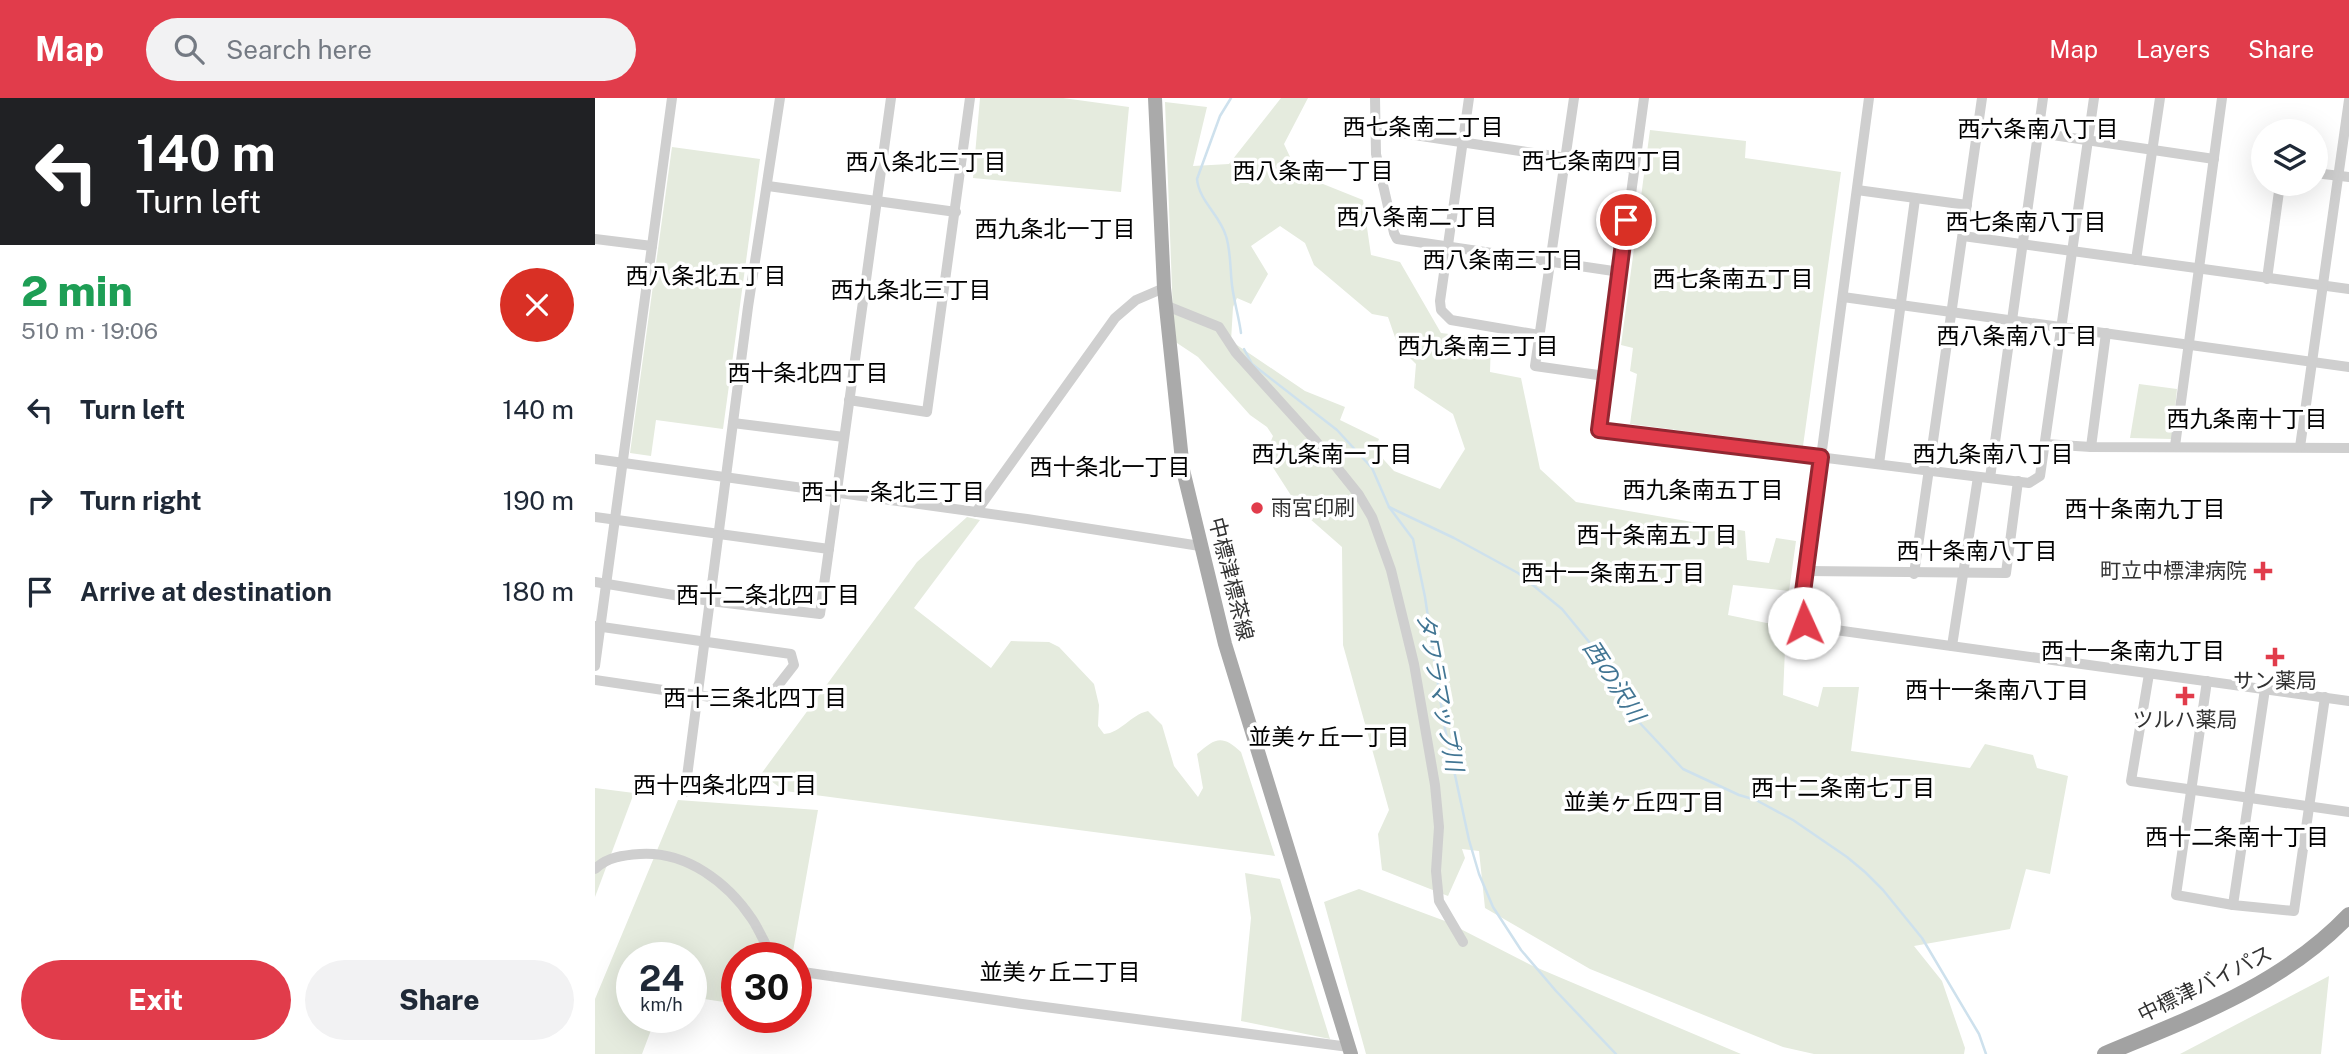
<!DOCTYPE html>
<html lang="en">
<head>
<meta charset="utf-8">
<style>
	body { margin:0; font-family:"Public Sans","Noto Sans JP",sans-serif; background:#f2f2f3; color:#1f2937; height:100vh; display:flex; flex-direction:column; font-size:26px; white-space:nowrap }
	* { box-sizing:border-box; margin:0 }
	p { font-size:23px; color:#747a83 }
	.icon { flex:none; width:38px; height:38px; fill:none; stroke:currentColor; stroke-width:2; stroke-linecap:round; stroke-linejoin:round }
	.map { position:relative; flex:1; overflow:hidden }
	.panel { display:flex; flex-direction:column; background:#fff; width:595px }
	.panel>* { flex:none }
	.top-card { background:#202124; color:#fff; overflow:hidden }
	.controls { position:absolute; left:1656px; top:21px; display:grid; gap:14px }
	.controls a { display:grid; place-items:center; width:77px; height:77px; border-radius:50%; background:#fff; box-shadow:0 7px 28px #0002; font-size:35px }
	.speed { position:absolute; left:21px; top:844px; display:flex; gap:14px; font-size:35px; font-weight:700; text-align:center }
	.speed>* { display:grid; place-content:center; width:91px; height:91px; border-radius:50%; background:#fff; box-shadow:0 7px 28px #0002; line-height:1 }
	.speed small { font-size:18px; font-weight:400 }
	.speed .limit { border:10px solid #d22; background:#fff; color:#111 }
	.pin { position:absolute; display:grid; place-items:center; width:60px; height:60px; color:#fff; margin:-30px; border:4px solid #fff; border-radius:50%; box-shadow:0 2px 7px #0007 }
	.me { position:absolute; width:77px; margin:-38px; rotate:358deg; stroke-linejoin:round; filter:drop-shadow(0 0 5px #0008) }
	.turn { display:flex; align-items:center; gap:24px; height:147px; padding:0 21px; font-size:32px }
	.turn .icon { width:91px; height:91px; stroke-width:2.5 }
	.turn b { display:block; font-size:49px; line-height:60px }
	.round { display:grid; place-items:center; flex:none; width:74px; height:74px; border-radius:37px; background:#f2f2f3 }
	.head { display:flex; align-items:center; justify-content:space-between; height:119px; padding:0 21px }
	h1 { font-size:42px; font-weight:800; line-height:52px; color:#1e9e55 }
	.cta { display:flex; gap:14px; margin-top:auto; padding:14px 21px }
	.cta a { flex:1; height:80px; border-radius:42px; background:#e13c4b; color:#fff; font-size:28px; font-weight:800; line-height:80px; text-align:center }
	.cta a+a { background:#f2f2f3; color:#1f2937 }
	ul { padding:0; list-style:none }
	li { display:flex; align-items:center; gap:21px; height:91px; padding:0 21px }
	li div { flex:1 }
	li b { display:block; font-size:26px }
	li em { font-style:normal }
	header { display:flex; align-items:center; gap:42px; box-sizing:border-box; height:98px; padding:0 35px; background:#e13c4b; color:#fff }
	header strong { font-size:33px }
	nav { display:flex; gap:38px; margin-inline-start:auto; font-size:24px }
	.search { width:490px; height:63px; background:#f2f2f3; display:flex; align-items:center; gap:18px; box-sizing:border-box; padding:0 24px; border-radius:38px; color:#747a83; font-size:26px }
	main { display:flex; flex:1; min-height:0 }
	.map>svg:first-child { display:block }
	.green { fill:#e5ebde; fill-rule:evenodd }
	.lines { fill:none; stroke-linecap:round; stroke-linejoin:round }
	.stream { stroke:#cee1ed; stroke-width:2.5 }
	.minor { stroke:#cfcfcf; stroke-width:10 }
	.primary { stroke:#aaa; stroke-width:14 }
	.trunk { stroke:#a2a2a2; stroke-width:16 }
	.route-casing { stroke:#922731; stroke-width:18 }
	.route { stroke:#e13c4b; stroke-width:12 }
	.poi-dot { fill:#e13c4b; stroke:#fff; stroke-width:2.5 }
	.labels { text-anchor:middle; stroke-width:7; stroke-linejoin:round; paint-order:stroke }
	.poi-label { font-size:21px; fill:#323232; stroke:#fff }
	.street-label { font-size:21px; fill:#323232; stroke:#fff }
	.neighbourhood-label { font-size:23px; fill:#000; stroke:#fff }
	.water-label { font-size:23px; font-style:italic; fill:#417593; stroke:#fff }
</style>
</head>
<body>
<header>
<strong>Map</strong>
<div class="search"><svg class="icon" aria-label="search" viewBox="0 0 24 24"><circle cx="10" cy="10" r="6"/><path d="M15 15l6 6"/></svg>Search here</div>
<nav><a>Map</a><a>Layers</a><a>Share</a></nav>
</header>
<main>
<section class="panel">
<div class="top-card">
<div class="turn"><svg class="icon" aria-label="left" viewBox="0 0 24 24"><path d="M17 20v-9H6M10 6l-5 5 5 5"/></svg><div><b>140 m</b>Turn left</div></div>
</div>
<div class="head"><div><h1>2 min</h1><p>510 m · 19:06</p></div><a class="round" style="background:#d93025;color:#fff"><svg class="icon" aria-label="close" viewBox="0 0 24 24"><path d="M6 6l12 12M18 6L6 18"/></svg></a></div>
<ul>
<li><svg class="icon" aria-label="left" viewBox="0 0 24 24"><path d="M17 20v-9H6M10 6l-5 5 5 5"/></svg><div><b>Turn left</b></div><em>140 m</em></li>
<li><svg class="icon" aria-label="right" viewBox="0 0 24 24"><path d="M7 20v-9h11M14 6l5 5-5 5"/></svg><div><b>Turn right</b></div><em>190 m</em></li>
<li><svg class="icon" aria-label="arrive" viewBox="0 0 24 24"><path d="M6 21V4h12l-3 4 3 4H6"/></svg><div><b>Arrive at destination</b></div><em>180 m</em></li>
</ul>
<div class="cta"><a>Exit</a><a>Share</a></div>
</section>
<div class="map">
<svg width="1754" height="956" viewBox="0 0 1754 956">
	<rect width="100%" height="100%" fill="#fff"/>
	<g class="green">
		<polygon points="385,0 468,0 534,9 526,94 378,80"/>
		<path d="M 686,0 L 713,0 L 689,46 L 703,76 L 768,102 L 776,157 L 805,164 L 846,235 L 896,241 L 895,274 L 926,280 L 945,371 L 981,404 L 1150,433 L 1152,462 L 1174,465 L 1181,440 L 1201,443 L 1194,493 L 1138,487 L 1133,517 L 1191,529 L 1188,597 L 1223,609 L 1228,589 L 1264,589 L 1256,653 L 1375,670 L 1390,646 L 1438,657 L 1442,670 L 1473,678 L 1455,776 L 1431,771 L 1415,831 L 1319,848 L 1347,883 L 1370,950 L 1369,956 L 1219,956 L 1188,949 L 995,871 L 890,810 L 884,753 L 867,751 L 870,760 L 853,798 L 787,772 L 783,736 L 794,712 L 748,547 L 747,449 L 706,413 L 670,357 L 678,338 L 672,329 L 655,317 L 603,259 L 579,243 L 570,4 L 612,9 L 598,68 L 634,66 ZM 685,128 L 710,145 L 719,167 L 777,216 L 793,219 L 803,248 L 821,266 L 819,290 L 858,316 L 870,351 L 845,391 L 799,373 L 780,352 L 784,341 L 745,322 L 750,309 L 710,293 L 636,243 L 638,209 L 642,200 L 656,206 L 673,176 L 656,148 Z"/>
		<polygon points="1055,32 1151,43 1150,60 1246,74 1208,348 1035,326 1042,276 1035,273 1038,250 1026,247"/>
		<polygon points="77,49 165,61 128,331 61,322 56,358 35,355"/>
		<polygon points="1544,286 1582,291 1577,341 1535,340"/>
		<path d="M 372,419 L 385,422 L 319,510 L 396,570 L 416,543 L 454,544 L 464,549 L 499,586 L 504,607 L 503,628 L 509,636 C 526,635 535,617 553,613 L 567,627 L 579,668 L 603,699 L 608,690 L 602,656 C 620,640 627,636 646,654 L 680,758 L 190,693 L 166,676 L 322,464 Z"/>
		<polygon points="0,690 39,695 0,799"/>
		<polygon points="83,702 223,712 197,859 142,859 142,906 96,899 96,859 37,859 37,919 61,919 47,956 0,956 0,901"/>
		<polygon points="650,775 685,781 735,941 646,923 656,820"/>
		<polygon points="764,791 850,823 938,868 1146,956 771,956 729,804"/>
		<polygon points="1734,878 1726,956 1585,956"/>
	</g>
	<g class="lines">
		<g class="stream">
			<path d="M 636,0 L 625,18 L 602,81 C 604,103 625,117 631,138 C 636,154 635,171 637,187 C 639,204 644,219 646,235"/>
			<polyline points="649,251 657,266 742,332 777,370 794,409 818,441 830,499 849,626 874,742 884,776 898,809 926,852 961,893 1021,956"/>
			<polyline points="794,409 859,440 923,475 967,511 1004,556 1017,578 1021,592 1042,622 1088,671 1144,697 1161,702 1198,722 1252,759 1270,774 1288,792 1327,840 1384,936 1391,956"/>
		</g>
		<g class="minor">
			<polyline points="780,0 781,56 799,135 802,141 1025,174"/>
			<polyline points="874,0 845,203 846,212 856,222 944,237"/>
			<polyline points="979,0 940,268 1010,278"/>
			<polyline points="1049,0 1004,332 1434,385 1445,378 1499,0"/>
			<polyline points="1274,0 1206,509 1205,516 1209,525 1219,529 1754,603"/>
			<polyline points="1383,26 1619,61"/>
			<polyline points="780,31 1038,70"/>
			<polyline points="1720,75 1754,79"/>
			<polyline points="173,88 361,114"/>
			<polyline points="1262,92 1372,107"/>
			<polyline points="1368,138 1754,191"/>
			<polyline points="0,141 57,148 77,0"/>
			<polyline points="1541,162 1565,0"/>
			<polyline points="1672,181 1685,86"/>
			<polyline points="1248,199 1754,269"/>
			<polyline points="572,208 624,229 641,255 719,341 764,397 777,419 796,472 819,566 840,687 844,729 841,773 844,803 868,844"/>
			<polyline points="254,302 332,314 375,0"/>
			<polyline points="138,325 249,339"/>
			<polyline points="1450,346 1496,349 1754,350"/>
			<polyline points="1580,348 1627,0"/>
			<polyline points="1496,349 1511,235"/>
			<polyline points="1705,349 1754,2"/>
			<polyline points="0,361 432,421 605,448"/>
			<polyline points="1284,366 1320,101"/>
			<polyline points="1395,380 1448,0"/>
			<polyline points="381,414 520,220 541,202 569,190"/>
			<polyline points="0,419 234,451"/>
			<polyline points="1211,473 1411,475 1423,383"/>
			<polyline points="1319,476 1387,0"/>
			<polyline points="0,484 115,503 225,516 296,0"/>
			<polyline points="0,528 196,556 199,567 171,603 163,606 0,582"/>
			<polyline points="1357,548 1383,379"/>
			<polyline points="0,568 57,148"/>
			<polyline points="1554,576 1536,683 1754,714"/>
			<polyline points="1612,583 1581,797 1638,807"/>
			<polyline points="1670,591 1638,807 1699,813 1730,599"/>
			<polyline points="90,694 153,209 185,0"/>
			<path d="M 0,771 C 12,759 29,757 45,756 C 92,753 133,785 157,821 C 165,833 170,847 178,859"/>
			<polyline points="201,873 427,906 754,949"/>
		</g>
		<polyline class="primary" points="560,0 569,190 588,372 630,546 756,956"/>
		<path class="trunk" d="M 1510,956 C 1598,919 1686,888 1754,817"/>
	</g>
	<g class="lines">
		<g class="route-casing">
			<polyline id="route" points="1031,122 1004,332 1226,359 1206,509 1205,516 1209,525"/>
		</g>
		<use href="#route" class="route"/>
	</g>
	<g class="poi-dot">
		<circle cx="662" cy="410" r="7"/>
		<path d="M1664.5 462.5h7v7h7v7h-7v7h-7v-7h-7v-7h7z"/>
		<path d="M1676.5 548.5h7v7h7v7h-7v7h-7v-7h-7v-7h7z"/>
		<path d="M1586.5 587.5h7v7h7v7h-7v7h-7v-7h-7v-7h7z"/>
	</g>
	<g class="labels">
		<g class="poi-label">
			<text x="676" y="417" text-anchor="start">雨宮印刷</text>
			<text x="1652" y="480" text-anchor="end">町立中標津病院</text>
			<text x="1680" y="590">サン薬局</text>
			<text x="1590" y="629">ツルハ薬局</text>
		</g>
		<g class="street-label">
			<text transform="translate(636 481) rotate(76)" y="7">中標津標茶線</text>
			<text transform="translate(1610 886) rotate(-26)" y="7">中標津バイパス</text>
		</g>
		<g class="neighbourhood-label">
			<text x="828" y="37">西七条南二丁目</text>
			<text x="1443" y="39">西六条南八丁目</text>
			<text x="1007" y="71">西七条南四丁目</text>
			<text x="331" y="72">西八条北三丁目</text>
			<text x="718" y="81">西八条南一丁目</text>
			<text x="822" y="127">西八条南二丁目</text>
			<text x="1431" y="132">西七条南八丁目</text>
			<text x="460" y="139">西九条北一丁目</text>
			<text x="908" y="170">西八条南三丁目</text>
			<text x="111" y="186">西八条北五丁目</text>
			<text x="1138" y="189">西七条南五丁目</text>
			<text x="316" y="200">西九条北三丁目</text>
			<text x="1422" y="246">西八条南八丁目</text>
			<text x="883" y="256">西九条南三丁目</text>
			<text x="213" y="283">西十条北四丁目</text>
			<text x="1652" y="329">西九条南十丁目</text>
			<text x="737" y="364">西九条南一丁目</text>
			<text x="1398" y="364">西九条南八丁目</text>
			<text x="515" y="377">西十条北一丁目</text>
			<text x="1108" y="400">西九条南五丁目</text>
			<text x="298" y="402">西十一条北三丁目</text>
			<text x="1550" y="419">西十条南九丁目</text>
			<text x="1062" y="445">西十条南五丁目</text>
			<text x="1382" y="461">西十条南八丁目</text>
			<text x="1018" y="483">西十一条南五丁目</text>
			<text x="173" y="505">西十二条北四丁目</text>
			<text x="1538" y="561">西十一条南九丁目</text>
			<text x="1402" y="600">西十一条南八丁目</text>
			<text x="160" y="608">西十三条北四丁目</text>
			<text x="734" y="647">並美ヶ丘一丁目</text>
			<text x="130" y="695">西十四条北四丁目</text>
			<text x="1248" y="698">西十二条南七丁目</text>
			<text x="1049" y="712">並美ヶ丘四丁目</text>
			<text x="1642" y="747">西十二条南十丁目</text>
			<text x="465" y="882">並美ヶ丘二丁目</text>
		</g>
		<g class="water-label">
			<text transform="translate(1019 583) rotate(57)" y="8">西の沢川</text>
			<text transform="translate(845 594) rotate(79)" y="8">タワラマップ川</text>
		</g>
	</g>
</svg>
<div class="controls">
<a><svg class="icon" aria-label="layers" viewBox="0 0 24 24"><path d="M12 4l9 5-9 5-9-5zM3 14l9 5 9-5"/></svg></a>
</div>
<div class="speed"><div>24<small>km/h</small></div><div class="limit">30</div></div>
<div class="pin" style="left:1031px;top:122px;background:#d93025"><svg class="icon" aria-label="arrive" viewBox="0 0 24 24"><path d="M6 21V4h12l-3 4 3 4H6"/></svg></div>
<svg class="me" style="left:1209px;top:525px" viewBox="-20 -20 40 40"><circle r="19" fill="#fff"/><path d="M0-13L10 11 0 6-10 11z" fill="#e13c4b"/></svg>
</div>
</main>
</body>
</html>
